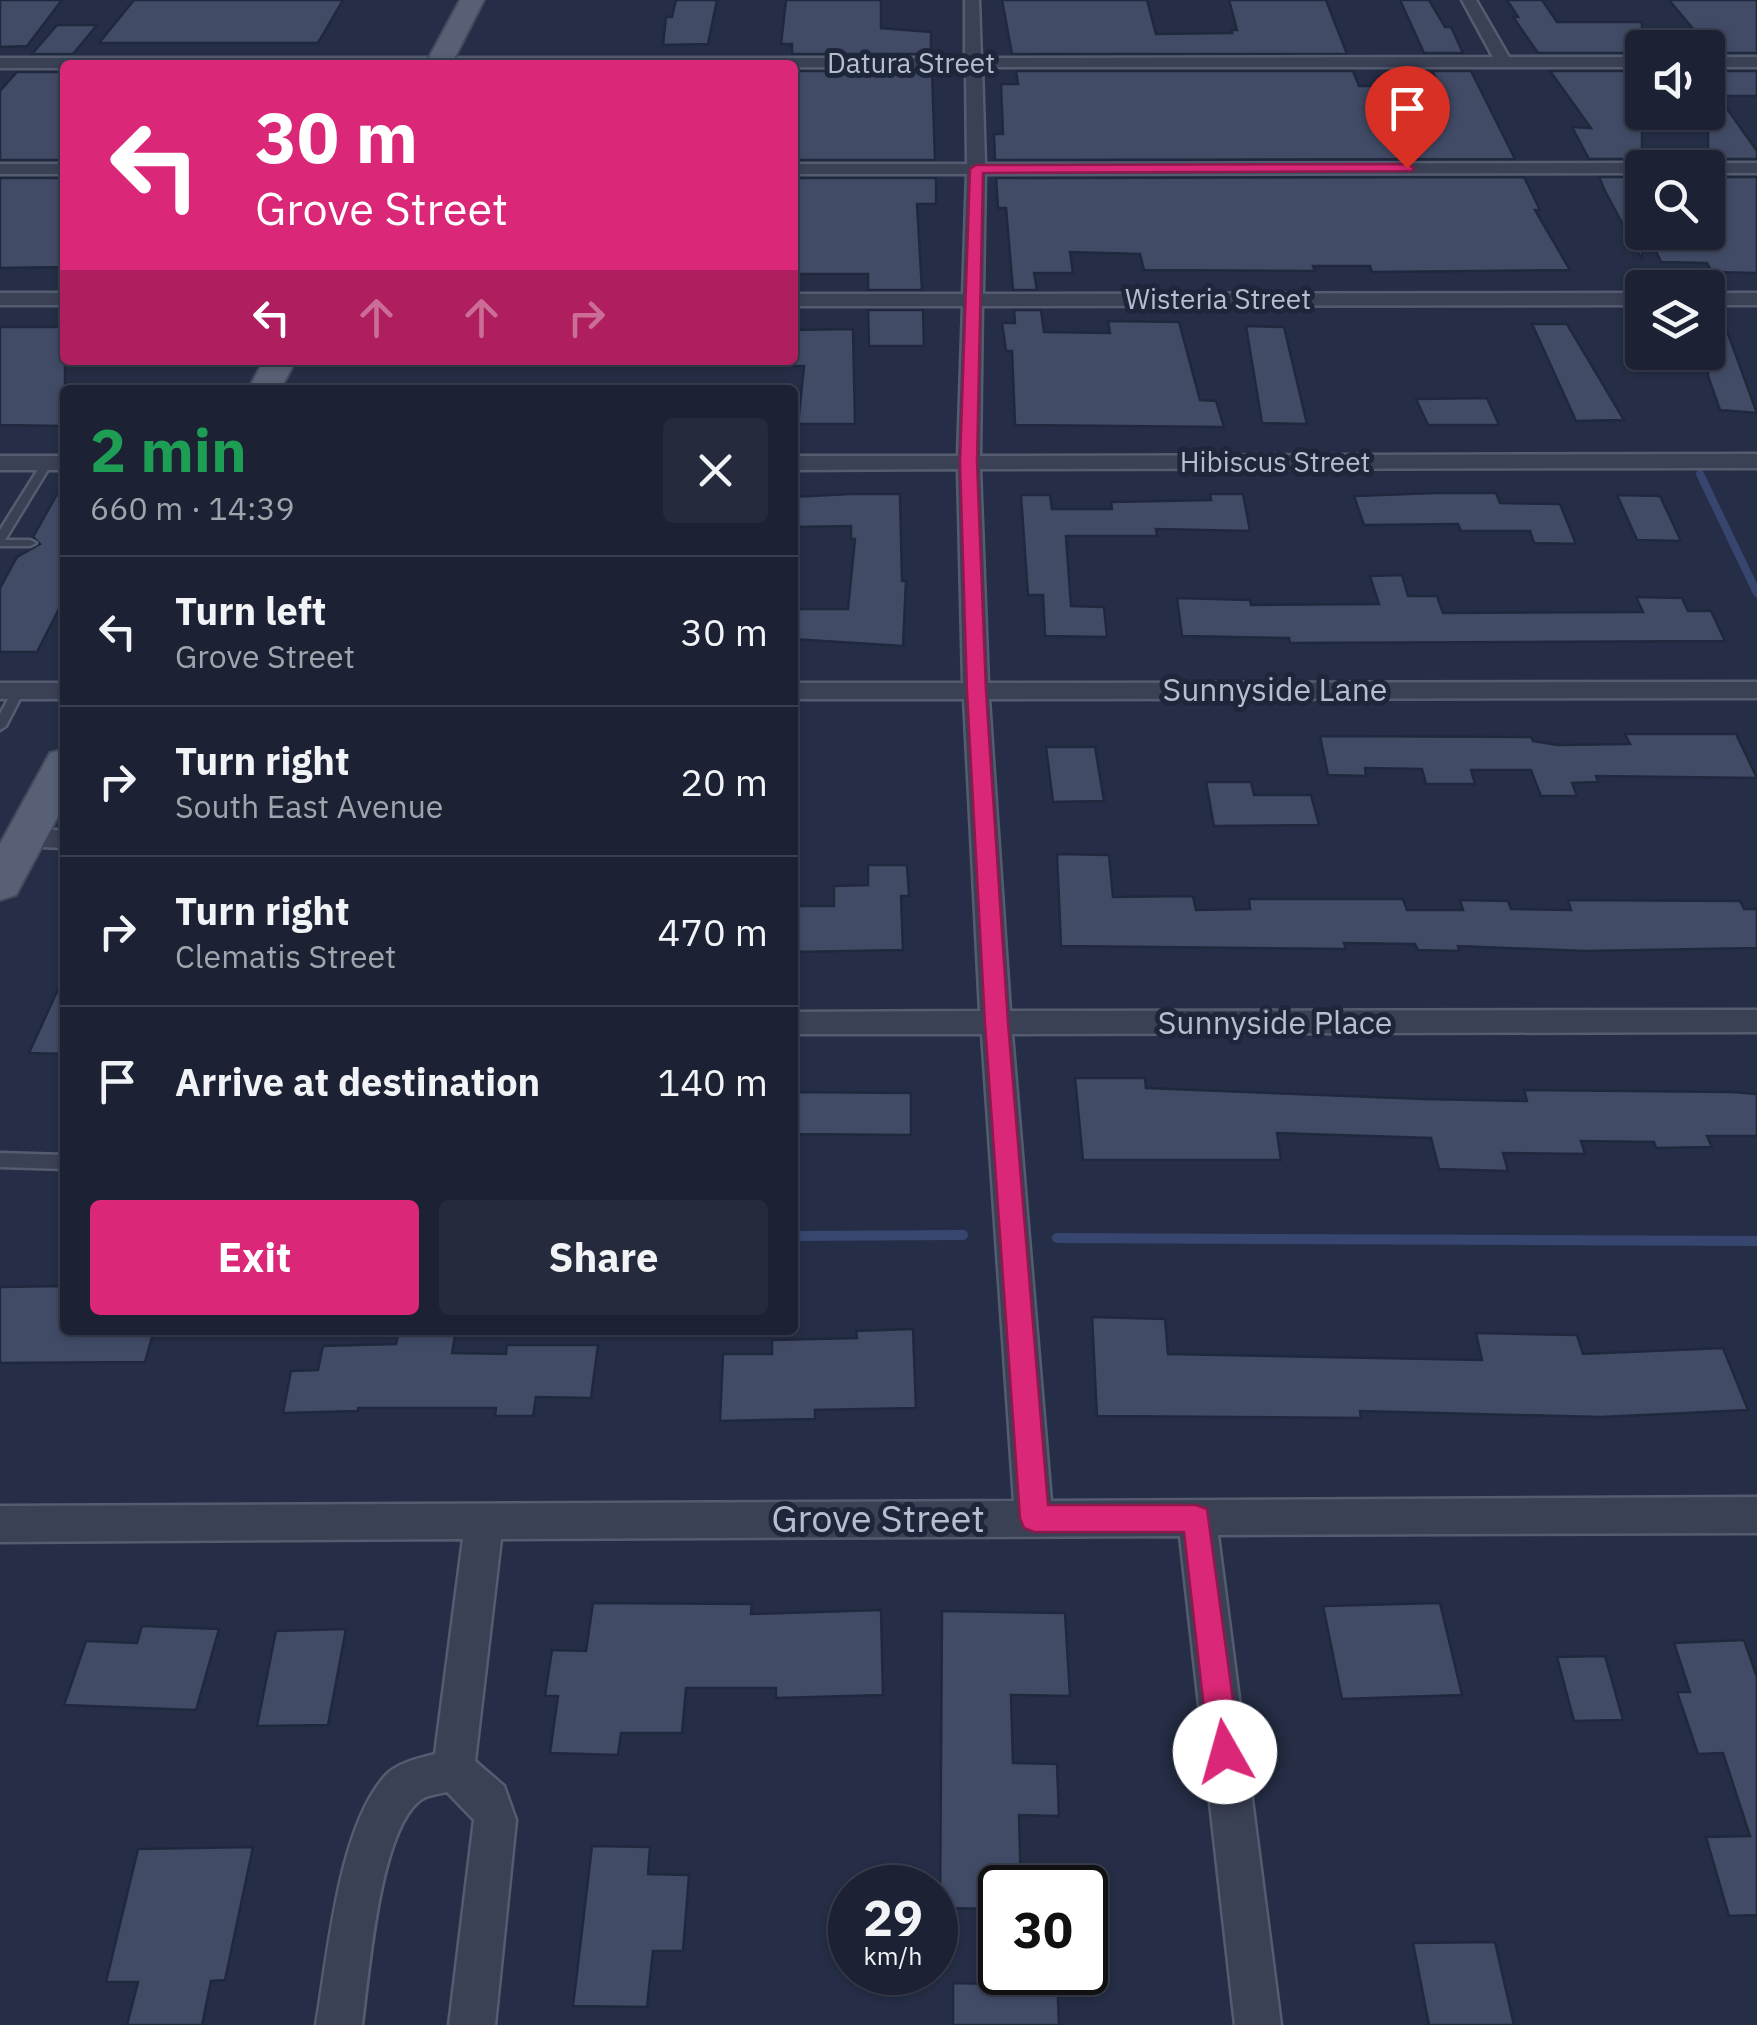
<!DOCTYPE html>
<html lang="en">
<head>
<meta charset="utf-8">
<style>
	body { margin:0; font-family:"IBM Plex Sans",sans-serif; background:#252a3c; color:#f1f3f6; height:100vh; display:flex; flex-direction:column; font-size:38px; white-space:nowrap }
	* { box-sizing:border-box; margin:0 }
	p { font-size:32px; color:#a0a4ac }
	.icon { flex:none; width:55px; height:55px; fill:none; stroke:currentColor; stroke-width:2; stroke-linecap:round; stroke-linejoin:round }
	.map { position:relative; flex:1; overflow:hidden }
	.sheet { position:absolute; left:60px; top:385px; width:738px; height:950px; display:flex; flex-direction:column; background:#1c2234; border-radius:10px; box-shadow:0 2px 8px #0004,0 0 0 2px #3a3f4f }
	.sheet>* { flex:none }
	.banner { position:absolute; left:60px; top:60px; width:738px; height:305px; border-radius:10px; box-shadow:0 2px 8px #0004,0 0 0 2px #3a3f4f; background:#db2777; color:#fff; overflow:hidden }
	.fabs { position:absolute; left:1625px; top:30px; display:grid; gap:20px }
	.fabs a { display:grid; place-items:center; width:100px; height:100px; border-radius:10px; background:#1c2234; box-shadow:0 2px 8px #0004,0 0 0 2px #3a3f4f; font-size:50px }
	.speed { position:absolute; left:828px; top:1865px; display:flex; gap:20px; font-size:50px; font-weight:700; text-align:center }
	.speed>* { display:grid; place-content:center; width:130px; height:130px; border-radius:50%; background:#1c2234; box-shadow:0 2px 8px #0004,0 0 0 2px #3a3f4f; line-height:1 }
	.speed small { font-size:25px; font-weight:400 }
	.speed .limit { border:5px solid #111; border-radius:15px; background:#fff; color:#111 }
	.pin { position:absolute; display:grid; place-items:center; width:85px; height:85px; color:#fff; margin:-102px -42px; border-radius:50% 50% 50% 0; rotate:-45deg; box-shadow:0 0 10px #0007 }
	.pin .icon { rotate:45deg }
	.me { position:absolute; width:110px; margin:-55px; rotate:353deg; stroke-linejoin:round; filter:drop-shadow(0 0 8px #0008) }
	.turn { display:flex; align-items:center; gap:35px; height:210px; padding:0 30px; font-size:45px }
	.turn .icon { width:130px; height:130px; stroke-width:2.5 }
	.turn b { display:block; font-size:70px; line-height:85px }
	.lanes { display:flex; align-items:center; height:95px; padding:0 30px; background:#0003; justify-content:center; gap:50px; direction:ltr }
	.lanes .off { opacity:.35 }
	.round { display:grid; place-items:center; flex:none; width:105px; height:105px; border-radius:10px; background:#252a3c }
	.overview { display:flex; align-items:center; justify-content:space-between; height:170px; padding:0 30px }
	h1 { font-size:60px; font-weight:700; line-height:75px; color:#1e9e55 }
	.primary-button { display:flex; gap:20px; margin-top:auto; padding:20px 30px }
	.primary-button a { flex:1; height:115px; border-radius:10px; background:#db2777; color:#fff; font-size:40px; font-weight:700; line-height:115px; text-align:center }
	.primary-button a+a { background:#252a3c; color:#f1f3f6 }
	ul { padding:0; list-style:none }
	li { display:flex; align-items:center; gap:30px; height:150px; padding:0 30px; border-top:2px solid #3a3f4f }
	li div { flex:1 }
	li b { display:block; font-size:38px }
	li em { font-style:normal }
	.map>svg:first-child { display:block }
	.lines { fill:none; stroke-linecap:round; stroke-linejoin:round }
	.stream-far1 { stroke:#37466e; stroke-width:8 }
	.stream { stroke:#37466e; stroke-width:10 }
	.building { fill:#414b66; stroke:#20283d; stroke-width:2.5 }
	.lane-casing { stroke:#555c70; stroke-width:5 }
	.street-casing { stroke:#555c70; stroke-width:5 }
	.primary-casing { stroke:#434a5e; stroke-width:4 }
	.lane { fill:#3a4155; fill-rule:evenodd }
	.street { fill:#3a4155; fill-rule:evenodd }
	.primary { fill:#586075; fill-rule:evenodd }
	.route { fill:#db2777; stroke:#8e194d; stroke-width:2.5 }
	.labels { text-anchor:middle; stroke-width:10; stroke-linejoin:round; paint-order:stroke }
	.far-street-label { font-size:28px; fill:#b7bdce; stroke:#1e263b }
	.street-label { font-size:32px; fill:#b7bdce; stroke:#1e263b }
	.near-street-label { font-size:38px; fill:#b7bdce; stroke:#1e263b }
</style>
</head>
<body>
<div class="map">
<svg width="1757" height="2025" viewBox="0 0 1757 2025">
	<rect width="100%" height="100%" fill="#252e46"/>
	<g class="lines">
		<polyline class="stream-far1" points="1700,474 1757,593"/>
		<g class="stream">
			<polyline points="792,1236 963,1235"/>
			<polyline points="1057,1238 1757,1241"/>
		</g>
	</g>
	<g class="building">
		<polygon points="0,0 62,0 27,46 0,47"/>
		<polygon points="134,0 343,0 318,43 99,43"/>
		<polygon points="676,0 717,0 708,44 663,45 666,17 672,17"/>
		<polygon points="786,0 881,0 881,28 931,32 931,54 792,54 792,44 781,44"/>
		<polygon points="1002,0 1147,0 1156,34 1232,33 1231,30 1237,30 1229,0 1326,0 1347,54 1012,54"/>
		<polygon points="1400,0 1429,0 1445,27 1451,27 1463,53 1424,53"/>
		<polygon points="1507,0 1542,0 1557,22 1642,22 1642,53 1538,53 1513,17 1518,17"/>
		<polygon points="1669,0 1757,0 1757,53 1708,53 1708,47"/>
		<polygon points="57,25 97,25 73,54 32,54"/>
		<polygon points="792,71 932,71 935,160 792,160"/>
		<polygon points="1016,71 1353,71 1359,86 1431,86 1429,80 1437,80 1432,71 1471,71 1515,159 995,160 994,134 1003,134 1001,84 1018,84"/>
		<polygon points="1550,71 1642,71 1642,159 1589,159 1572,127 1591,128"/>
		<polygon points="1708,71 1757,71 1757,96 1718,96 1757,151 1757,159 1708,159"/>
		<polygon points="17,72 65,72 65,160 0,160 0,91"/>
		<polygon points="1524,177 1540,210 1535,210 1570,270 1372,272 1370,266 1313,266 1315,271 1144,270 1140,254 1070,252 1073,273 1034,273 1037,290 1013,290 1006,208 998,208 996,178"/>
		<polygon points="1599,177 1642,177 1642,260 1605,191"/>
		<polygon points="1708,177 1757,177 1757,273 1712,272 1707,263 1661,262 1647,232 1708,232"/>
		<polygon points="0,178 65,178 65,267 0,268"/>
		<polygon points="792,178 936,178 936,204 917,204 922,290 868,290 868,274 792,274"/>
		<polygon points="1708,309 1719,309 1757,413 1720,410 1708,376"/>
		<polygon points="868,310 923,310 924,346 869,346"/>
		<polygon points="1014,310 1041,310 1044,332 1110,333 1108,321 1179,322 1200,400 1216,401 1224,427 1015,425 1012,351 1006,351 1002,323 1015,323"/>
		<polygon points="1532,324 1567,324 1624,420 1576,421"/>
		<polygon points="1246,326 1284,327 1307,424 1262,423"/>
		<polygon points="0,327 65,327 65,426 0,425"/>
		<polygon points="853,329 855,424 798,424 804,366 792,366 792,330"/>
		<polygon points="1487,398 1499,425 1428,425 1416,399"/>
		<polygon points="65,480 65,597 37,652 0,652 0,588 17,557 40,544 33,537"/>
		<polygon points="1436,493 1496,493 1500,503 1560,504 1576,544 1534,543 1530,531 1461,531 1458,524 1364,525 1354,496"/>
		<polygon points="851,494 900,494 902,581 906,581 903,646 792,639 792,609 848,609 855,539 851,539 851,526 792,527 792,497"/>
		<polygon points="1210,494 1243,494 1250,531 1156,529 1157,536 1066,536 1071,606 1104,607 1107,637 1045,636 1043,595 1028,595 1021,495 1050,495 1052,509 1112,509 1111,502 1211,500"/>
		<polygon points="1617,495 1660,496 1681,541 1637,540"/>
		<polygon points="1402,575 1408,596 1437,596 1443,613 1643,612 1636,597 1682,598 1688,611 1711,611 1725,641 1290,643 1289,638 1182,636 1177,598 1250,600 1251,605 1379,604 1370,576"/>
		<polygon points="1625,734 1736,734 1757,778 1596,776 1598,782 1572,783 1577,796 1541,796 1531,770 1471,770 1475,784 1426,784 1422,769 1365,768 1366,776 1328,775 1320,736 1531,737 1533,741 1558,745 1630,744"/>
		<polygon points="1046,747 1095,747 1104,801 1053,802"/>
		<polygon points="1206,782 1251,782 1254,795 1311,795 1319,825 1214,826"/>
		<polygon points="1057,854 1109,855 1113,897 1193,896 1196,910 1250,909 1249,899 1403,899 1407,910 1463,910 1460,900 1508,901 1511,909 1571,910 1568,900 1740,901 1744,909 1757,909 1757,948 1586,951 1458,946 1459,951 1418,950 1415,944 1344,943 1346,949 1061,946"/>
		<polygon points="868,865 907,865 909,896 901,896 903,950 792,952 792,906 834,906 834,886 868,885"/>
		<polygon points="65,974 65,1054 29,1053"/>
		<polygon points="1075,1078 1145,1078 1146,1088 1423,1099 1527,1101 1524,1090 1732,1092 1757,1094 1757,1136 1707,1136 1712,1147 1656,1148 1654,1142 1581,1141 1585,1154 1503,1153 1508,1171 1439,1169 1431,1138 1277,1133 1281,1160 1083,1160"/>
		<polygon points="792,1092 911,1093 911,1135 792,1134"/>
		<polygon points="65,1286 65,1330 154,1330 145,1362 0,1363 0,1287"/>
		<polygon points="1092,1317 1165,1319 1168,1354 1482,1360 1476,1333 1577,1335 1583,1354 1723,1348 1748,1410 1601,1417 1360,1411 1361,1418 1097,1416"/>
		<polygon points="913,1329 916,1408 815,1410 815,1419 720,1421 723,1354 772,1354 772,1340 857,1338 856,1331"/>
		<polygon points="399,1330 456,1330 452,1353 506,1354 507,1345 598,1345 591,1398 536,1397 533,1416 495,1416 496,1408 358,1408 358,1411 283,1413 291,1371 318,1370 323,1346 396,1344"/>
		<polygon points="593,1603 752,1604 751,1614 881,1610 883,1695 776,1698 776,1688 686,1688 682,1733 621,1733 618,1755 550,1753 558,1696 545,1696 552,1650 586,1651"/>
		<polygon points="1440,1603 1462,1695 1342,1699 1323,1606"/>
		<polygon points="942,1611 1065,1613 1070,1696 1011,1695 1013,1763 1057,1764 1059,1816 1019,1815 1021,1888 1000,1888 1000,1909 940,1908"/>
		<polygon points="142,1626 219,1629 196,1710 64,1705 86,1641 137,1643"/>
		<polygon points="346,1629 328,1725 257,1726 276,1631"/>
		<polygon points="1744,1640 1757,1677 1757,1915 1729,1916 1706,1837 1750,1836 1723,1753 1698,1754 1677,1692 1690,1692 1674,1643"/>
		<polygon points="1605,1656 1623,1720 1574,1721 1557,1657"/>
		<polygon points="592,1846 650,1847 648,1874 689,1875 683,1951 653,1951 647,2007 573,2006"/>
		<polygon points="253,1847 225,1980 211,1981 202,2025 127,2025 138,1982 106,1982 138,1849"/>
		<polygon points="1495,1942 1514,2025 1429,2025 1413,1943"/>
		<polygon points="994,1972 1057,1972 1059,2025 953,2025 953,1983 994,1984"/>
	</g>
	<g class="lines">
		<g class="lane-casing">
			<g id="lane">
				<polygon points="47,460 52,463 5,540 30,540 36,543 30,546 0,546 0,530 42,463"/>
				<polygon points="18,687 24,691 6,726 0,730 0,714 14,688"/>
				<polygon points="0,1153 65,1155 65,1169 0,1167"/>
			</g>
		</g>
		<g class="street-casing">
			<g id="street">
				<path d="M 965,0 L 979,0 L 981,58 L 1493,57 L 1462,0 L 1476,0 L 1509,57 L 1642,57 L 1642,67 L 982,67 L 985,164 L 1642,163 L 1650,168 L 1642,168 L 1642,173 L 985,174 L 983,294 L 1642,293 L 1642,305 L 982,306 L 980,456 L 1757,454 L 1757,468 L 980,469 L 988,683 L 1757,682 L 1757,698 L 989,699 L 1010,1011 L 1757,1010 L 1757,1032 L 1012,1034 L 1051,1501 L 1757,1497 L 1757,1533 L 1218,1535 L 1281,2025 L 1235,2025 L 1180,1536 L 501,1539 L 475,1761 L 504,1786 L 516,1820 L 495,2025 L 449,2025 L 474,1820 L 447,1792 C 438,1794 425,1795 418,1802 C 379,1836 369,1973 362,2025 L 316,2025 C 328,1957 338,1827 386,1775 C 397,1763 419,1758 435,1754 L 463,1539 L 0,1542 L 0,1506 L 1014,1501 L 982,1034 L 792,1034 L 792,1012 L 980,1011 L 964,699 L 792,699 L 792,683 L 963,683 L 958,469 L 792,470 L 792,456 L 958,456 L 963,306 L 792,306 L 792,294 L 963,294 L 967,174 L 792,174 L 792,164 L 967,164 L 966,67 L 0,68 L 0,58 L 965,58 Z"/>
				<rect x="1708" y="57" width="49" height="10"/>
				<polygon points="1708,163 1757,163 1757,173 1708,173 1708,168 1700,168"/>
				<rect x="0" y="164" width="65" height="10"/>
				<rect x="0" y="293" width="65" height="12"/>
				<rect x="1708" y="293" width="49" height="12"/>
				<rect x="0" y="456" width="65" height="14"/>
				<rect x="0" y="683" width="65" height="16"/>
				<polygon points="24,830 65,830 65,848 14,846 10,839 14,832"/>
			</g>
		</g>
		<g class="primary-casing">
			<g id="primary">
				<polygon points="460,0 484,0 451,65 425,65"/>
				<polygon points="264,360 296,360 280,390 248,390"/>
				<polygon points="65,749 65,803 16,895 0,900 0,844 50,753"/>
			</g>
		</g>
		<use href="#lane" class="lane"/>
		<use href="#street" class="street"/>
		<use href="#primary" class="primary"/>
	</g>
	<polygon class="route" points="1407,164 1414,168 1412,171 983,173 977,462 986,691 1008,1023 1048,1505 1196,1505 1207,1509 1240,1752 1236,1763 1225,1768 1214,1763 1209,1752 1184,1532 1034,1532 1024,1528 1020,1518 985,1023 967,691 960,462 970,169 976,165"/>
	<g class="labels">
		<g class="far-street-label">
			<text x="911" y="73">Datura Street</text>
			<text x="1218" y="309">Wisteria Street</text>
			<text x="1275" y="472">Hibiscus Street</text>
		</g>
		<g class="street-label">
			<text x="1275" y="701">Sunnyside Lane</text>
			<text x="1275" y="1034">Sunnyside Place</text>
		</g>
		<g class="near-street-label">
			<text x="878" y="1532">Grove Street</text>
		</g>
	</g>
</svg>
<div class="fabs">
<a><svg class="icon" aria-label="sound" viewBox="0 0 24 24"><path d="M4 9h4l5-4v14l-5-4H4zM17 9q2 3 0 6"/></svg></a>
<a><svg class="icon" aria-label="search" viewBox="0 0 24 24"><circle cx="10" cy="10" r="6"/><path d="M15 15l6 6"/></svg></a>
<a><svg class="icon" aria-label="layers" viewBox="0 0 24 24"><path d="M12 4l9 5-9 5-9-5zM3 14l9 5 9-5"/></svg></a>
</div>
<div class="speed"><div>29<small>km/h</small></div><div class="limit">30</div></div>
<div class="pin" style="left:1407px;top:168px;background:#d93025"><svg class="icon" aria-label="arrive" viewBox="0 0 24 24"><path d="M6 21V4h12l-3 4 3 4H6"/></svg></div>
<svg class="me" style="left:1225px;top:1752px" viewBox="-20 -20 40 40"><circle r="19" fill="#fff"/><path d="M0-13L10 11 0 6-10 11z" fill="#db2777"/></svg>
<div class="banner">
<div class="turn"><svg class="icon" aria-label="left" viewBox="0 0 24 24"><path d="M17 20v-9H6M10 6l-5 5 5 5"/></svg><div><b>30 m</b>Grove Street</div></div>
<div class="lanes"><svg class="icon" aria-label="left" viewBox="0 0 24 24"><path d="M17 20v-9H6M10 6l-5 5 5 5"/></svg><svg class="icon off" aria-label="ahead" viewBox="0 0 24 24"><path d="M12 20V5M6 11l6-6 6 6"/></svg><svg class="icon off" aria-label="ahead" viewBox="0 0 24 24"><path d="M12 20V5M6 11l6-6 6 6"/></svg><svg class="icon off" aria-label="right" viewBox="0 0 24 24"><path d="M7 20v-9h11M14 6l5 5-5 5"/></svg></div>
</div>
<section class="sheet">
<div class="overview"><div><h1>2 min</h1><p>660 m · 14:39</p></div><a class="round"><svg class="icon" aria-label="close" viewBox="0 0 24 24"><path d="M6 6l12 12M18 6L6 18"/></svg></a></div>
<ul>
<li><svg class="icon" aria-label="left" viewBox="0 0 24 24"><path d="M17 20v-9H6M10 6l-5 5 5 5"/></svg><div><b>Turn left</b><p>Grove Street</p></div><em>30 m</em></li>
<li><svg class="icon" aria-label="right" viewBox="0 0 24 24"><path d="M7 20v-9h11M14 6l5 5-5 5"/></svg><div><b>Turn right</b><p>South East Avenue</p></div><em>20 m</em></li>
<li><svg class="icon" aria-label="right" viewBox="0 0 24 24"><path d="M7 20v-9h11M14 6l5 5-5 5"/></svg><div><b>Turn right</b><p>Clematis Street</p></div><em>470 m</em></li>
<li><svg class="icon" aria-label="arrive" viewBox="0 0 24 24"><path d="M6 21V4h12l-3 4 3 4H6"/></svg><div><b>Arrive at destination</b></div><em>140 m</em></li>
</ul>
<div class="primary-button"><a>Exit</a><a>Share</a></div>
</section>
</div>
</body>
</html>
